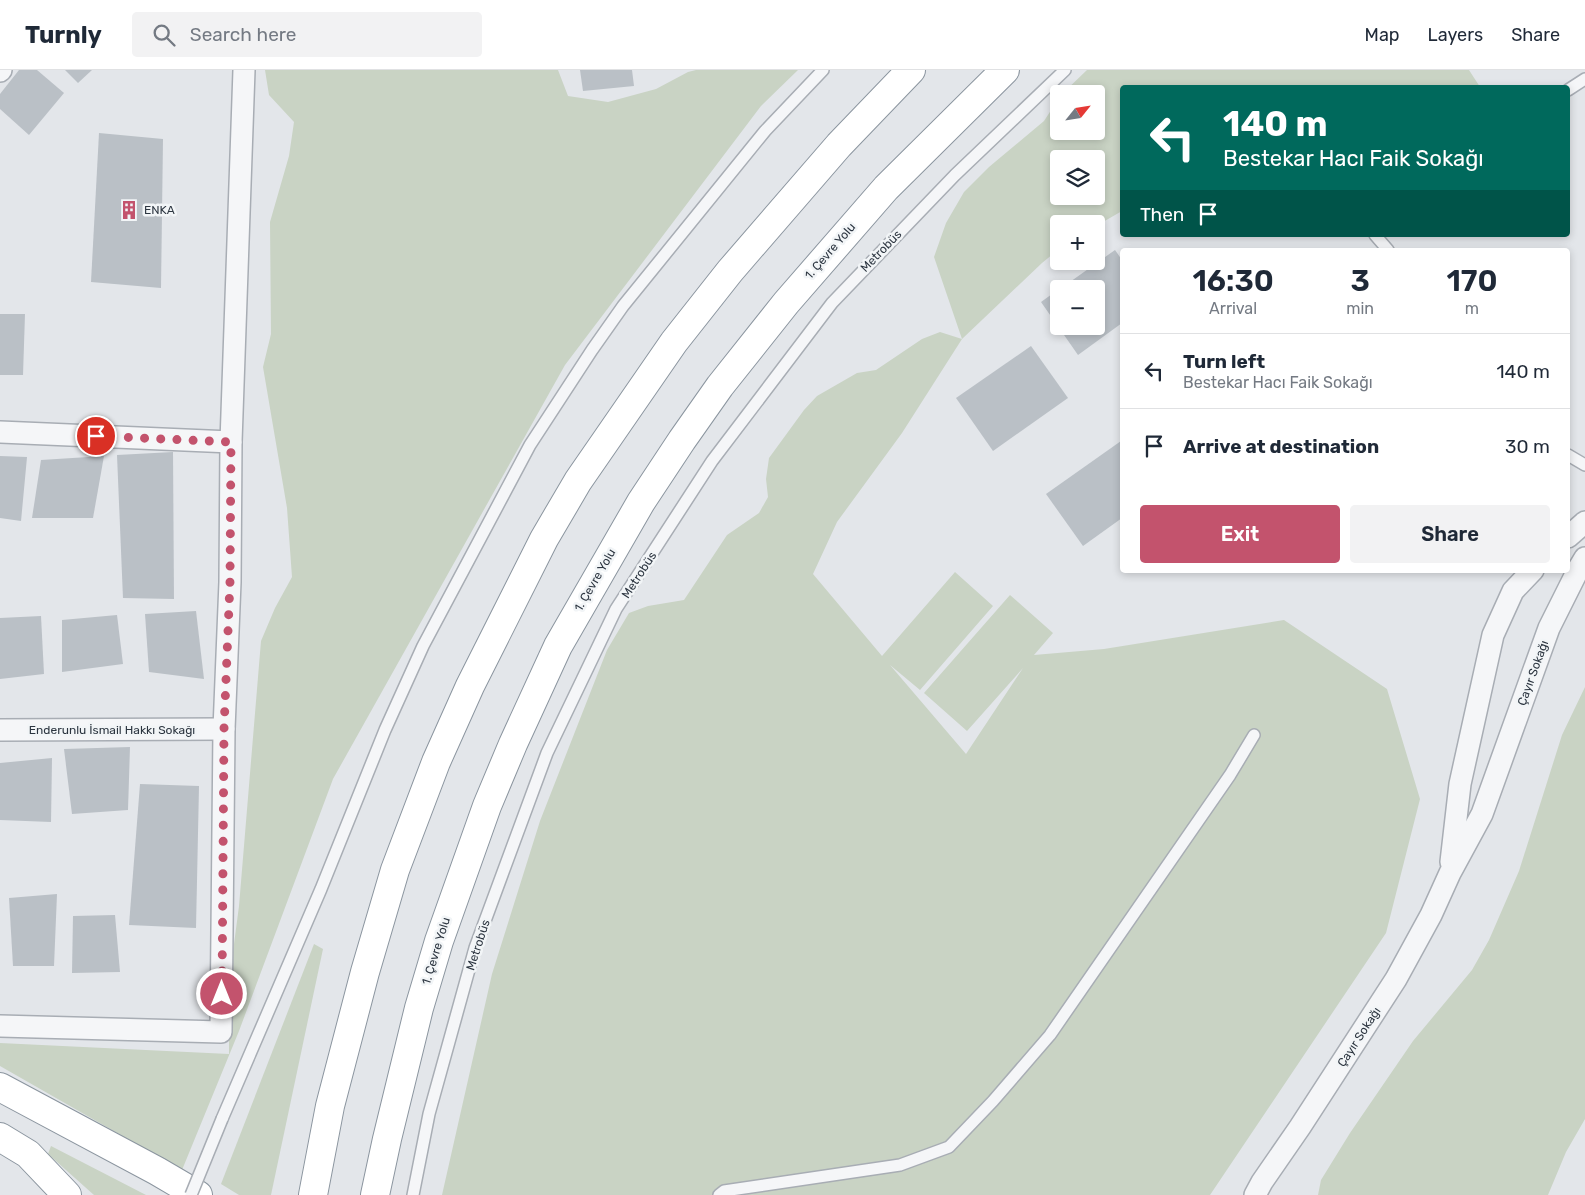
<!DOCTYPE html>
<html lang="en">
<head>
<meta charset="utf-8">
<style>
	body { margin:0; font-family:Rubik,sans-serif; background:#f2f2f3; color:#1f2937; height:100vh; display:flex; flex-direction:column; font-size:19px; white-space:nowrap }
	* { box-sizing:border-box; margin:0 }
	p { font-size:16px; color:#747a83 }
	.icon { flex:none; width:28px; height:28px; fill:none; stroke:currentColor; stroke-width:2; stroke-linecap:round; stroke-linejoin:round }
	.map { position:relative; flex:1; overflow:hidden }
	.side { position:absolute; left:1120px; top:178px; width:450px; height:325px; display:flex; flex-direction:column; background:#fff; border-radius:5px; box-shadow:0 2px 8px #0003 }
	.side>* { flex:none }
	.banner { position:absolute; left:1120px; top:15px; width:450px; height:152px; border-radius:5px; box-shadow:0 2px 8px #0003; background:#00695c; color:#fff; overflow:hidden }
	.needle { width:32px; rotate:60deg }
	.fabs { position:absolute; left:1050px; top:15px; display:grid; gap:10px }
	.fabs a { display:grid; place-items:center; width:55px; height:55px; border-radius:5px; background:#fff; box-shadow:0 2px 8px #0003; font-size:25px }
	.pin { position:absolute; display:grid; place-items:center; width:42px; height:42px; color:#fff; margin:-21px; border:2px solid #fff; border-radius:50%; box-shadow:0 1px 5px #0007 }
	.me { position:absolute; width:55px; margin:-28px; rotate:0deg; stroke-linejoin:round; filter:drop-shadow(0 0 4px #0008) }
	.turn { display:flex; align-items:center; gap:18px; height:105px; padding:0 20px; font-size:22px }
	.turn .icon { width:65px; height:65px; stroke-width:2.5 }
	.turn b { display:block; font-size:35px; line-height:42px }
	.then { display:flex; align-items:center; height:48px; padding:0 20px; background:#0003; gap:10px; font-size:19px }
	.eta { display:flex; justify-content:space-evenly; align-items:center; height:85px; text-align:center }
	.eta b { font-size:30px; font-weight:600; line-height:35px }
	.primary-button { display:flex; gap:10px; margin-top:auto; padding:10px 20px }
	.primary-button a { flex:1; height:58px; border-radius:5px; background:#c3536d; color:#fff; font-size:20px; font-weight:600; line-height:58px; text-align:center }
	.primary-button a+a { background:#f2f2f3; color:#1f2937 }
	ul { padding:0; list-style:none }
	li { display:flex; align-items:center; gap:15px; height:75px; padding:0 20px; border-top:1px solid #e0e1e3 }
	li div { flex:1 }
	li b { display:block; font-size:19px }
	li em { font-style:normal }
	header { display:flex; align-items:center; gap:30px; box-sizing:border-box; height:70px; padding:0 25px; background:#fff; border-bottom:1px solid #e0e1e3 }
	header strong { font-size:24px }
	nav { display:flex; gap:28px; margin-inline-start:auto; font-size:18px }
	.search { width:350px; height:45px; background:#f2f2f3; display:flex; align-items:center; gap:12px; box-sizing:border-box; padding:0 18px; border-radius:5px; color:#747a83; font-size:19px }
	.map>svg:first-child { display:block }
	.green { fill:#c9d3c4; fill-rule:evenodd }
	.building { fill:#bac0c6 }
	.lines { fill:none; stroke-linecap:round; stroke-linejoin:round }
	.lane-casing { stroke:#a8adb4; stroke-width:14 }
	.street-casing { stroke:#a8adb4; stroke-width:24 }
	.highway-casing { stroke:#8b959f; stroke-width:30 }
	.lane { stroke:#f5f6f8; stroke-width:11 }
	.street { stroke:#f5f6f8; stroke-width:21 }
	.highway { stroke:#fff; stroke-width:28 }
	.lane-bridge-casing { stroke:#a8adb4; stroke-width:14; stroke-linecap:butt }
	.lane-bridge { stroke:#f5f6f8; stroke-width:11 }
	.route { stroke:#c3536d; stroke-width:9; stroke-dasharray:0 16.2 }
	.labels { text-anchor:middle; stroke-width:5; stroke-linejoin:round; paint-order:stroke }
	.poi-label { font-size:12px; fill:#2c3540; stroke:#f2f5f7; text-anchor:start }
	.street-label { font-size:12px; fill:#2c3540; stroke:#f2f5f7 }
</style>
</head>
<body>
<header>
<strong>Turnly</strong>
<div class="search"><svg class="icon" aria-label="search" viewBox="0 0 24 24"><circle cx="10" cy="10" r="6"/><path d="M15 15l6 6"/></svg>Search here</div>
<nav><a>Map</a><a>Layers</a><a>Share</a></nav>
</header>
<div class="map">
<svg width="1585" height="1125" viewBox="0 0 1585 1125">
	<rect width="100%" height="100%" fill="#e3e6ea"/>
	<g class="green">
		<polygon points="265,0 558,0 568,26 608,32 656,19 688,2 696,0 798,0 761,36 565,295 333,709 239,961 182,1100 0,996 0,973 229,984 229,912 239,836 261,571 275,538 292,507 287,438 263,297 271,264 270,152 289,86 294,52 269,25"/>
		<path d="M 1087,0 L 1469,0 L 1480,17 L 1122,18 L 1122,141 L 1096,156 L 1096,154 L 1059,154 L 1059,179 L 1042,193 L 962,269 L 902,363 L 837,452 L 813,504 L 882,586 L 955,502 L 993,536 L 920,620 L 890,595 L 966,684 L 1023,598 L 967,661 L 924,623 L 1010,525 L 1053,563 L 1034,585 L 1104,579 L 1284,550 L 1387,619 L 1420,729 L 1386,863 L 1210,1125 L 442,1125 L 492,904 L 540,751 L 607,580 L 629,543 L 648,536 L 684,530 L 727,465 L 759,443 L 768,427 L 766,409 L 769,388 L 804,340 L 817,326 L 857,303 L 876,300 L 922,269 L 940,262 L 962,269 L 934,187 L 946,153 L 964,122 L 989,97 L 1044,51 L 1059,28 L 1059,61 L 1096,61 L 1096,24 L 1062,24 ZM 1059,89 L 1096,89 L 1096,126 L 1059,126 Z"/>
		<polygon points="1585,617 1585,1049 1566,1082 1548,1125 1318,1125 1321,1110 1350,1063 1413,971 1472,900 1489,870 1519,801 1562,665"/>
		<polygon points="314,874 323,879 271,1125 239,1125 221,1114"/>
		<polygon points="51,1076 146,1125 94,1125 48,1084"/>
	</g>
	<g class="building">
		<polygon points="19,0 37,0 64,23 29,65 0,39 0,24"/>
		<polygon points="65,0 92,0 78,13"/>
		<polygon points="580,0 632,0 634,16 583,21"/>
		<polygon points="99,63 163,69 161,218 91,212"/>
		<polygon points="1115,180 1122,190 1122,253 1078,285 1041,232 1059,219 1059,256 1096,256 1096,219 1060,219"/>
		<polygon points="0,244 25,244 23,305 0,305"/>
		<polygon points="1031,276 1068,328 993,381 956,328"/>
		<polygon points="1121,371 1122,374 1122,448 1083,476 1046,424"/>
		<polygon points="173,382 174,529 123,528 117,385"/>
		<polygon points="0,386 27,387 21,451 0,448"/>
		<polygon points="104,386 93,448 32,448 41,390"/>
		<polygon points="196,541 204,609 149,602 145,544"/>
		<polygon points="117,545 123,594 62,602 62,550"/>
		<polygon points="41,546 44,604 0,609 0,548"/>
		<polygon points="130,677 128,740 72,744 64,679"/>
		<polygon points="52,688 51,752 0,750 0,693"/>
		<polygon points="140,714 199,716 196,858 129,855"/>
		<polygon points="57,824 54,896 13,896 9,828"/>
		<polygon points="115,845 120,902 72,903 73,846"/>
	</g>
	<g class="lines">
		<g class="lane-casing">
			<g id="lane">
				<polyline points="1568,20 1585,9"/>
				<polyline points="1375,165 1388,180"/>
				<polyline points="1568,385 1585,395"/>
				<polyline points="222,1049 321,819 385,660 423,576 530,375 592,280 623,236 765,61 823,0"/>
				<polyline points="413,1125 429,1044 475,878 547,683 616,539 712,391 832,233 955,105 1065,0"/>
				<polyline points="719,1125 724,1121 900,1095 949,1077 993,1031 1050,965 1230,705 1254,665"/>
			</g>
		</g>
		<g class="street-casing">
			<g id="street">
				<polyline points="0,1 1,0"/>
				<polyline points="0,362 231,372"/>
				<polyline points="1568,467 1585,452"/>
				<polyline points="0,660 224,659"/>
				<polyline points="1451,792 1460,714 1493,565 1513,521 1533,500"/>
				<polyline points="0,956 221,962 224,659 230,512 231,372 244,0"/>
				<polyline points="1255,1125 1262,1112 1300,1057 1396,909 1431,845 1450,803 1482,744 1549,558 1579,498 1585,488"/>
			</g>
		</g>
		<g class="highway-casing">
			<g id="highway">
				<polyline points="0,1017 157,1101 198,1125"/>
				<polyline points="0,1067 28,1084 67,1125"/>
				<polyline points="313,1125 330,1036 365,902 395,800 436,692 470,616 544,469 578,411 674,272 730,201 839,75 911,0"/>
				<polyline points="375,1125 387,1069 419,938 439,871 487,736 513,674 558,576 641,432 682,370 720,316 786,233 886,118 1005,0"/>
			</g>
		</g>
		<use href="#lane" class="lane"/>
		<use href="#street" class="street"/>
		<use href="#highway" class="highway"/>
		<g class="lane-bridge-casing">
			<polyline id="lane-bridge" points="191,1125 222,1049"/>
		</g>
		<use href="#lane-bridge" class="lane-bridge"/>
	</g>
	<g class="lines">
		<polyline class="route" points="96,366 231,372 230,512 224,659 222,924"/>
	</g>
	<defs>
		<g id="building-bare" transform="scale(1.5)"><path d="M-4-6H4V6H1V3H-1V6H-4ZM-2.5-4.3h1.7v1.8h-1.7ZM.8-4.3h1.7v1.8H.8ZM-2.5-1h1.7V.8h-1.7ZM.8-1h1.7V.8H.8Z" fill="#c3536d" stroke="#f2f5f7" stroke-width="2.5" paint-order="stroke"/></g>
	</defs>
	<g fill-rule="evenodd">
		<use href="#building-bare" x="129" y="140"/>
	</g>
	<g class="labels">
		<g class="poi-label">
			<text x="144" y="144">ENKA</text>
		</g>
		<g class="street-label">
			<text transform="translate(830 181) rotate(-49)" y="4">1. Çevre Yolu</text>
			<text transform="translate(881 181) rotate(-46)" y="4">Metrobüs</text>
			<text transform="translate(639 505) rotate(-57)" y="4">Metrobüs</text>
			<text transform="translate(595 510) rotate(-60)" y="4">1. Çevre Yolu</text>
			<text transform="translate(1533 603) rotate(-70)" y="4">Çayır Sokağı</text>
			<text x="112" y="664">Enderunlu İsmail Hakkı Sokağı</text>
			<text transform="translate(478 875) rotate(-72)" y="4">Metrobüs</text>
			<text transform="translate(436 881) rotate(-73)" y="4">1. Çevre Yolu</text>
			<text transform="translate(1359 967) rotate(-57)" y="4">Çayır Sokağı</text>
		</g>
	</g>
</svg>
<div class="fabs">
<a><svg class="needle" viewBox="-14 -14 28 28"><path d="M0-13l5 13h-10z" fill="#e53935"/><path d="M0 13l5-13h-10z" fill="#747a83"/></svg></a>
<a><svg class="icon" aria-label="layers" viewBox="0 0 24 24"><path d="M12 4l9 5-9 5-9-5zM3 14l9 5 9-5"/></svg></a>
<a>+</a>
<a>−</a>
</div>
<div class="pin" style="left:96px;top:366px;background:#d93025"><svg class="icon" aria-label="arrive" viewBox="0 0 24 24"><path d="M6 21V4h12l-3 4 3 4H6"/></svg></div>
<svg class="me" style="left:222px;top:924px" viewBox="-20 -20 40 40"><circle r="17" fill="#c3536d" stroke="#fff" stroke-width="3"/><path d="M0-11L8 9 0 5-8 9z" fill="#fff"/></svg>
<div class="banner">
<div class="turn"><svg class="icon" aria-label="left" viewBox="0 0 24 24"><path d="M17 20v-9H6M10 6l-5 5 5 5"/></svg><div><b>140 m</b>Bestekar Hacı Faik Sokağı</div></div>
<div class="then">Then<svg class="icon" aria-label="arrive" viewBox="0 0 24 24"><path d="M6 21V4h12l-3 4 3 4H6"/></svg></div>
</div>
<section class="side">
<div class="eta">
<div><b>16:30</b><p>Arrival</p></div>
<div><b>3</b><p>min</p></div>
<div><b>170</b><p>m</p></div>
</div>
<ul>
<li><svg class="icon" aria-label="left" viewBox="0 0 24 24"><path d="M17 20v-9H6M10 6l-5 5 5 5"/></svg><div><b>Turn left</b><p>Bestekar Hacı Faik Sokağı</p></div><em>140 m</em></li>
<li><svg class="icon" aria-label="arrive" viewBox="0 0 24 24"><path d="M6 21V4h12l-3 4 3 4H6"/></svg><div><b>Arrive at destination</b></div><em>30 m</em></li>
</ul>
<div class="primary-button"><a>Exit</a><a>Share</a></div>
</section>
</div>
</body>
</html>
